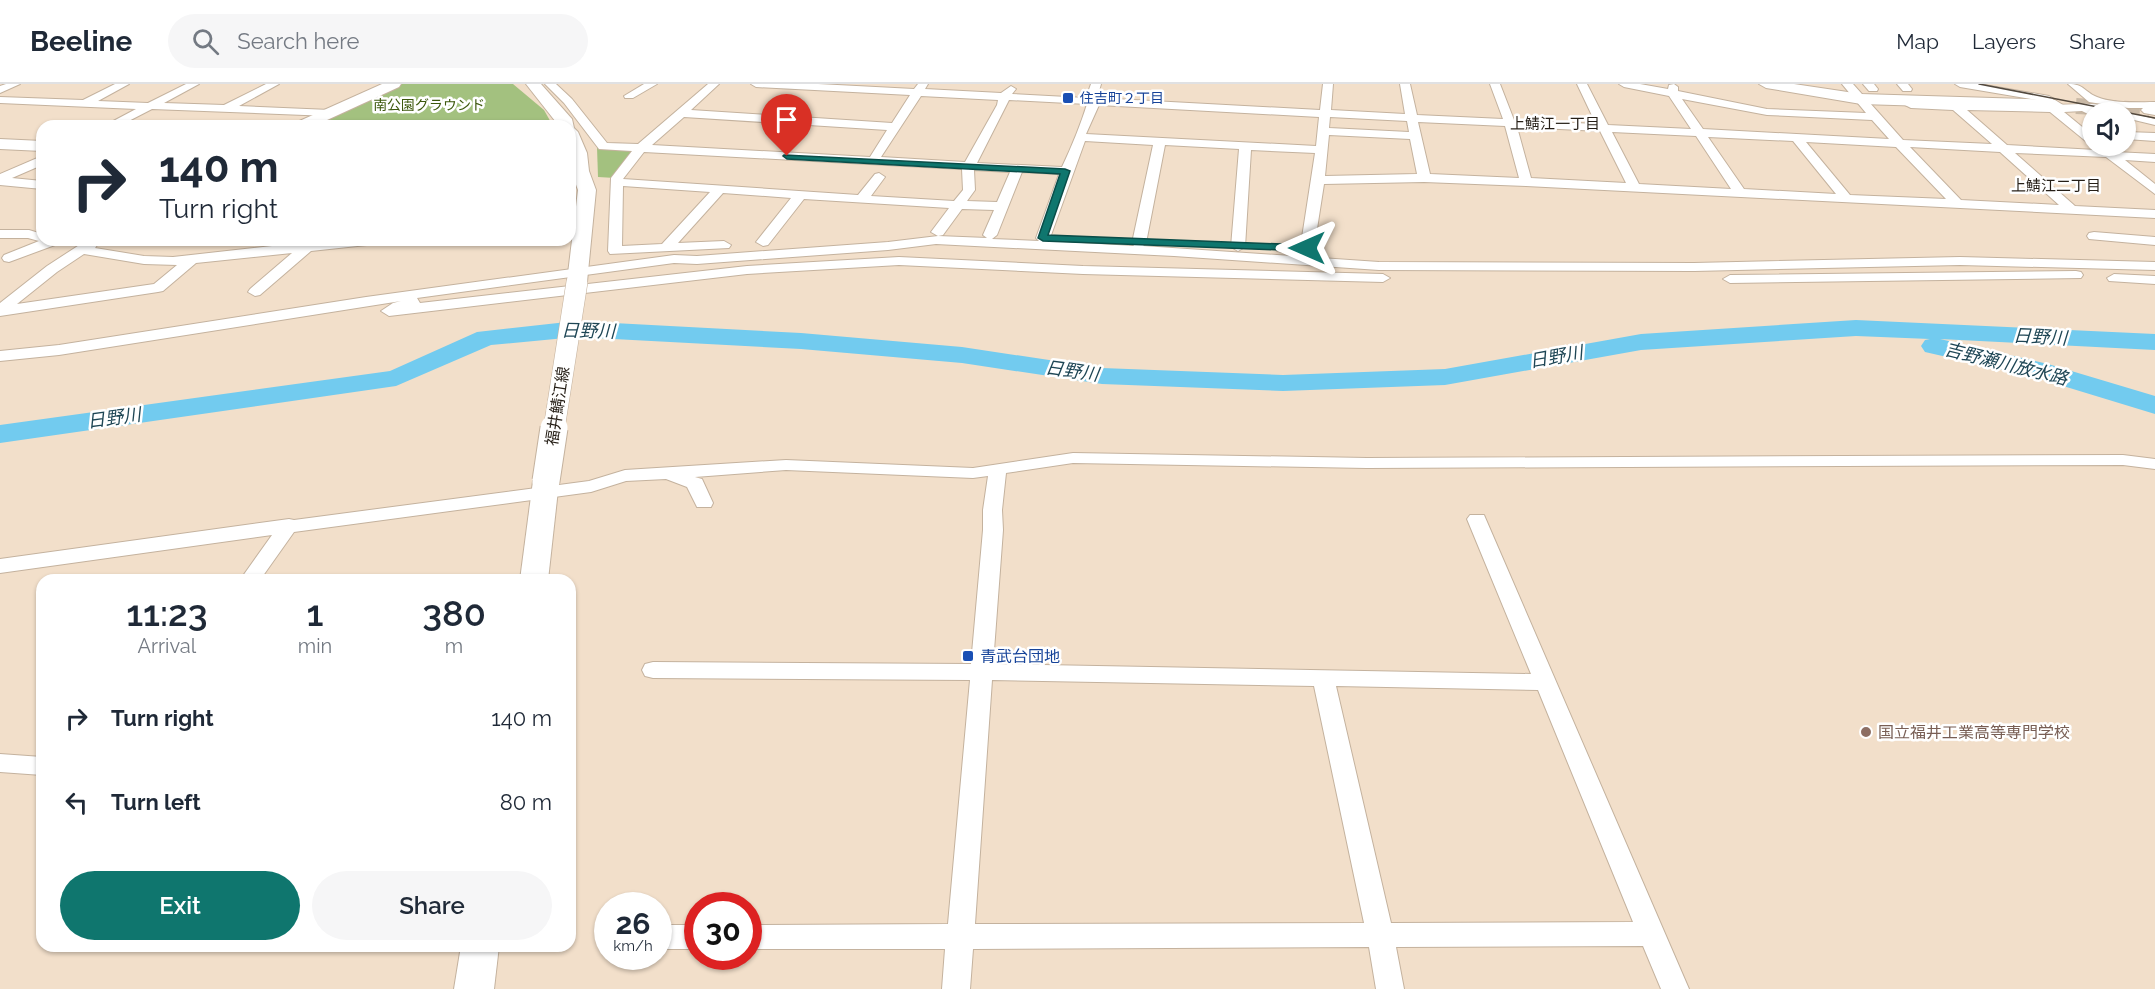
<!DOCTYPE html>
<html lang="en">
<head>
<meta charset="utf-8">
<style>
	body { margin:0; font-family:Raleway,"Noto Sans JP",sans-serif; background:#f6f6f7; color:#1f2937; height:100vh; display:flex; flex-direction:column; font-size:22px; white-space:nowrap }
	* { box-sizing:border-box; margin:0 }
	p { font-size:20px; color:#747a83 }
	.icon { flex:none; width:33px; height:33px; fill:none; stroke:currentColor; stroke-width:2; stroke-linecap:round; stroke-linejoin:round }
	.map { position:relative; flex:1; overflow:hidden }
	.details { position:absolute; left:36px; top:490px; width:540px; height:378px; display:flex; flex-direction:column; background:#fff; border-radius:18px; box-shadow:0 2px 4px #0004 }
	.details>* { flex:none }
	.banner { position:absolute; left:36px; top:36px; width:540px; height:126px; border-radius:18px; box-shadow:0 2px 4px #0004; background:#fff; color:#1f2937; overflow:hidden }
	.controls { position:absolute; left:2082px; top:18px; display:grid; gap:12px }
	.controls a { display:grid; place-items:center; width:54px; height:54px; border-radius:50%; background:#fff; box-shadow:0 2px 4px #0004; font-size:30px }
	.speed { position:absolute; left:594px; top:808px; display:flex; gap:12px; font-size:30px; font-weight:700; text-align:center }
	.speed>* { display:grid; place-content:center; width:78px; height:78px; border-radius:50%; background:#fff; box-shadow:0 2px 4px #0004; line-height:1 }
	.speed small { font-size:15px; font-weight:400 }
	.speed .limit { border:9px solid #d22; background:#fff; color:#111 }
	.pin { position:absolute; display:grid; place-items:center; width:51px; height:51px; color:#fff; margin:-62px -26px; border-radius:50% 50% 50% 0; rotate:-45deg; box-shadow:0 0 6px #0007 }
	.pin .icon { rotate:45deg }
	.me { position:absolute; width:66px; margin:-33px; rotate:270deg; stroke-linejoin:round; filter:drop-shadow(0 0 4px #0008) }
	.turn { display:flex; align-items:center; gap:21px; height:126px; padding:0 24px; font-size:27px }
	.turn .icon { width:78px; height:78px; stroke-width:2.5 }
	.turn b { display:block; font-size:42px; line-height:51px }
	.eta { display:flex; justify-content:space-evenly; align-items:center; height:102px; text-align:center }
	.eta b { font-size:36px; font-weight:600; line-height:42px }
	.action { display:flex; gap:12px; margin-top:auto; padding:12px 24px }
	.action a { flex:1; height:69px; border-radius:36px; background:#0f766e; color:#fff; font-size:24px; font-weight:600; line-height:69px; text-align:center }
	.action a+a { background:#f6f6f7; color:#1f2937 }
	ul { padding:0; list-style:none }
	li { display:flex; align-items:center; gap:18px; height:84px; padding:0 24px }
	li div { flex:1 }
	li b { display:block; font-size:22px }
	li em { font-style:normal }
	header { display:flex; align-items:center; gap:36px; box-sizing:border-box; height:84px; padding:0 30px; background:#fff; border-bottom:2px solid #e0e1e3 }
	header strong { font-size:28px }
	nav { display:flex; gap:33px; margin-inline-start:auto; font-size:21px }
	.search { width:420px; height:54px; background:#f6f6f7; display:flex; align-items:center; gap:15px; box-sizing:border-box; padding:0 21px; border-radius:33px; color:#747a83; font-size:22px }
	.map>svg:first-child { display:block }
	.green { fill:#a3c17f }
	.lines { fill:none; stroke-linecap:round; stroke-linejoin:round }
	.river { fill:#72cbef; fill-rule:evenodd }
	.secondary-tunnel { stroke:#c9b9a6; stroke-width:16; stroke-dasharray:16 8; stroke-linecap:butt }
	.street-casing { stroke:#c4b29e; stroke-width:2 }
	.secondary-casing { stroke:#c4b29e; stroke-width:2 }
	.street { fill:#fff; fill-rule:evenodd }
	.secondary { fill:#fff; fill-rule:evenodd }
	.tram { stroke:#52483d; stroke-width:1.5 }
	.secondary-bridge-far1-casing { stroke:#c4b29e; stroke-width:22; stroke-linecap:butt }
	.secondary-bridge-casing { stroke:#c4b29e; stroke-width:29; stroke-linecap:butt }
	.secondary-bridge-far1 { stroke:#fff; stroke-width:21 }
	.secondary-bridge { stroke:#fff; stroke-width:27 }
	.route { fill:#0f766e; stroke:#0a4d48; stroke-width:1.5 }
	.transit-dot { fill:#1a4fb4; stroke:#fff; stroke-width:2 }
	.education-dot { fill:#8d6e63; stroke:#fff; stroke-width:2 }
	.labels { text-anchor:middle; stroke-width:5; stroke-linejoin:round; paint-order:stroke }
	.far-transit-label { font-size:14px; fill:#164399; stroke:#fff; text-anchor:start }
	.far-park-label { font-size:14px; fill:#3c580c; stroke:#fff }
	.far-neighbourhood-label { font-size:15px; fill:#261f17; stroke:#fff }
	.street-label { font-size:16px; fill:#261f17; stroke:#fff }
	.transit-label { font-size:16px; fill:#164399; stroke:#fff; text-anchor:start }
	.education-label { font-size:16px; fill:#785e54; stroke:#fff; text-anchor:start }
	.water-label { font-size:18px; font-style:italic; fill:#1e4655; stroke:#fff }
</style>
</head>
<body>
<header>
<strong>Beeline</strong>
<div class="search"><svg class="icon" aria-label="search" viewBox="0 0 24 24"><circle cx="10" cy="10" r="6"/><path d="M15 15l6 6"/></svg>Search here</div>
<nav><a>Map</a><a>Layers</a><a>Share</a></nav>
</header>
<div class="map">
<svg width="2155" height="905" viewBox="0 0 2155 905">
	<rect width="100%" height="100%" fill="#f2dfca"/>
	<g class="green">
		<polygon points="399,0 513,0 544,26 553,42 304,42"/>
		<polygon points="597,63 638,65 615,94 598,93"/>
	</g>
	<g class="lines">
		<polygon class="river" points="1856,236 2155,250 2155,266 1940,255 2048,280 2155,312 2155,330 2030,292 1925,268 1921,262 1925,256 1930,255 1856,252 1641,266 1445,301 1283,307 1102,300 962,279 801,265 576,253 491,261 396,302 0,359 0,341 390,287 477,248 576,237 801,249 962,263 1102,284 1283,291 1445,285 1641,250"/>
		<polyline class="secondary-tunnel" points="2076,22 2149,26"/>
		<g class="street-casing">
			<g id="street">
				<polygon points="6,0 20,0 0,9 0,2"/>
				<polygon points="115,0 129,0 98,17 148,19 186,0 199,0 164,19 224,21 266,0 279,0 239,22 330,26 336,29 330,32 152,25 119,42 104,42 136,25 0,19 0,13 83,16"/>
				<path d="M 545,0 L 556,0 L 572,15 L 607,59 L 638,60 L 708,0 L 719,0 L 691,26 L 892,39 L 910,11 L 756,3 L 751,0 L 818,0 L 914,5 L 918,0 L 928,0 L 925,5 L 1001,9 L 1011,2 L 1016,5 L 1012,10 L 1086,14 L 1091,0 L 1101,0 L 1097,14 L 1320,26 L 1323,0 L 1333,0 L 1331,26 L 1405,30 L 1400,0 L 1410,0 L 1417,31 L 1503,35 L 1490,0 L 1500,0 L 1514,36 L 1596,40 L 1577,0 L 1587,0 L 1608,41 L 1691,45 L 1669,12 L 1624,3 L 1619,0 L 1640,0 L 1668,5 L 1669,1 L 1674,0 L 1678,3 L 1678,7 L 1767,25 L 1866,29 L 1842,0 L 1853,0 L 1903,56 L 1992,60 L 1953,26 L 1911,24 L 1905,21 L 1911,18 C 1967,19 2025,23 2081,20 C 2091,19 2114,22 2121,28 L 2092,28 L 2092,32 L 2082,27 L 2064,28 L 2092,51 L 2092,59 L 2088,59 L 2050,28 L 1967,26 L 2007,61 L 2096,66 L 2093,62 L 2106,62 L 2115,68 L 2155,70 L 2155,78 L 2125,76 L 2155,100 L 2155,110 L 2106,73 L 2015,69 L 2075,122 L 2155,126 L 2155,134 L 1526,102 L 1424,98 L 1324,100 L 1314,164 C 1306,171 1288,169 1277,167 L 1275,164 L 1277,161 L 1301,160 L 1315,69 L 1251,66 L 1245,163 L 1238,167 L 1231,163 L 1239,65 L 1165,61 L 1146,159 L 1143,162 L 1379,178 L 1694,179 L 1960,173 L 2155,178 L 2155,186 L 1960,181 L 1694,187 L 1379,186 L 1174,172 L 936,160 L 888,166 L 697,180 L 674,179 L 417,214 L 420,219 L 747,182 L 899,173 L 1083,182 L 1383,190 L 1390,194 L 1383,198 L 1083,190 L 899,181 L 747,190 L 389,232 L 381,227 L 393,219 L 401,217 L 59,271 L 0,277 L 0,267 L 59,261 L 366,213 L 674,171 L 697,172 L 888,158 L 938,152 L 931,148 L 949,124 L 804,115 L 768,161 L 763,162 L 756,158 L 791,114 L 723,109 L 678,159 L 724,157 L 731,161 L 729,164 L 610,170 L 608,167 L 611,94 L 632,67 L 599,65 L 564,19 ZM 921,12 L 998,16 L 997,21 L 965,78 L 881,73 ZM 1682,15 L 1767,31 L 1872,36 L 1889,55 L 1703,45 ZM 1009,16 L 1087,20 C 1081,40 1071,64 1062,83 L 977,79 ZM 1099,21 L 1319,33 L 1316,62 L 1086,50 ZM 684,33 L 887,46 L 870,73 L 652,61 ZM 1330,33 L 1407,37 L 1409,48 L 1329,44 ZM 1418,38 L 1505,42 L 1519,94 L 1430,90 ZM 1517,43 L 1600,47 L 1626,99 L 1531,94 ZM 1612,48 L 1696,52 L 1731,105 L 1639,100 ZM 1329,51 L 1410,55 L 1417,90 L 1325,92 ZM 1708,53 L 1793,57 L 1836,110 L 1744,105 ZM 1085,57 L 1153,61 L 1132,159 L 1134,162 L 1046,157 L 1050,154 ZM 1806,58 L 1896,63 L 1946,115 L 1850,111 ZM 1910,63 L 2000,68 L 2059,121 L 1961,116 ZM 644,68 L 962,85 L 963,106 L 954,117 L 871,112 L 885,93 L 879,89 L 875,90 L 858,111 L 623,95 ZM 974,86 L 1010,88 L 997,118 L 967,117 L 975,106 ZM 1022,88 L 1059,90 L 1036,154 L 1039,157 L 992,155 L 997,151 ZM 623,102 L 710,108 L 662,160 L 622,162 ZM 962,125 L 994,126 L 983,151 L 987,154 L 938,152 L 943,151 Z"/>
				<polygon points="644,0 657,0 633,14 625,14 624,12"/>
				<polygon points="1863,0 1874,0 1878,5 1877,7 1869,7"/>
				<polygon points="1897,0 1908,0 1912,5 1911,7 1903,7"/>
				<polygon points="1955,0 1979,0 2049,12 2054,15 2049,18 1960,3"/>
				<path d="M 2068,0 C 2085,0 2084,8 2097,13 C 2114,20 2137,18 2155,18 L 2155,24 L 2128,24 L 2089,18 Z"/>
				<polygon points="2122,28 2126,28 2155,35 2155,41 2126,34 2126,28"/>
				<polygon points="2126,48 2155,49 2155,57 2126,55"/>
				<polygon points="42,72 42,81 12,94 42,97 42,105 0,101 0,90"/>
				<polygon points="0,146 29,146 42,150 42,156 57,158 55,161 9,178 4,177 2,174 4,171 39,157 28,154 0,154"/>
				<polygon points="2094,148 2155,153 2155,161 2089,155 2087,152 2089,149"/>
				<path d="M 87,156 L 101,156 L 95,164 L 144,172 L 173,173 L 308,158 L 383,156 L 376,160 L 311,167 L 260,211 L 255,212 L 248,208 L 250,205 L 292,169 L 196,179 L 163,207 L 158,208 L 0,232 L 0,219 L 47,182 ZM 84,170 L 144,180 L 177,181 L 154,200 L 17,220 L 57,188 Z"/>
				<polygon points="2076,187 2081,188 2083,191 2081,194 1730,199 1723,195 1730,191"/>
				<polygon points="2114,190 2155,192 2155,200 2109,197 2107,194"/>
				<path d="M 1073,369 L 1367,374 L 2123,371 L 2155,375 L 2155,385 L 2123,381 L 1367,384 L 1073,379 L 1006,389 L 1002,426 L 1003,446 L 993,580 L 1531,590 L 1467,435 L 1470,431 L 1484,431 L 1689,905 L 1661,905 L 1643,862 L 1396,863 L 1404,905 L 1376,905 L 1369,863 L 973,865 L 970,905 L 942,905 L 945,865 L 748,865 L 748,841 L 948,840 L 970,596 L 653,594 L 645,592 L 642,586 L 645,580 L 653,578 L 971,580 L 983,446 L 983,426 L 988,392 L 973,394 L 786,386 L 695,393 L 702,395 L 713,419 L 711,423 L 697,423 L 687,403 L 666,395 L 626,397 L 591,408 L 294,448 L 260,496 L 240,496 L 272,451 L 0,489 L 0,475 L 289,435 L 294,436 L 589,397 L 625,386 L 786,376 L 973,384 ZM 992,596 L 1314,602 L 1364,839 L 975,840 ZM 1336,602 L 1538,606 L 1633,838 L 1391,839 Z"/>
				<polygon points="0,670 42,673 42,691 0,688"/>
				<rect x="658" y="841" width="40" height="24"/>
			</g>
		</g>
		<g class="secondary-casing">
			<g id="secondary">
				<polygon points="382,0 401,0 399,3 314,42 293,42 295,39"/>
				<polygon points="526,0 541,0 572,35 574,44 578,48 587,69 589,87 596,106 587,198 584,202 570,202 567,198 578,106 571,87 570,42 559,42"/>
				<polygon points="1759,0 1794,0 1861,10 2055,16 2063,21 2055,26 1861,20 1766,4"/>
				<polygon points="2155,21 2155,31 2144,29 2141,26 2144,23"/>
				<polygon points="0,55 42,57 42,67 0,65"/>
				<polygon points="546,389 555,392 559,397 548,496 520,496 533,397 537,392"/>
				<polygon points="461,862 499,862 494,905 454,905"/>
			</g>
		</g>
		<use href="#street" class="street"/>
		<use href="#secondary" class="secondary"/>
		<polyline class="tram" points="1979,0 2155,34"/>
		<g class="secondary-bridge-far1-casing">
			<polyline id="secondary-bridge-far1" points="554,345 577,198"/>
		</g>
		<g class="secondary-bridge-casing">
			<polyline id="secondary-bridge" points="546,397 554,344"/>
		</g>
		<use href="#secondary-bridge-far1" class="secondary-bridge-far1"/>
		<use href="#secondary-bridge" class="secondary-bridge"/>
	</g>
	<polygon class="route" points="784,71 1065,85 1070,87 1048,151 1307,161 1312,164 1307,167 1043,157 1038,154 1060,90 787,75 783,72"/>
	<g class="transit-dot">
		<rect x="1062" y="8" width="12" height="12" rx="3"/>
		<rect x="962" y="566" width="12" height="12" rx="3"/>
	</g>
	<circle class="education-dot" cx="1866" cy="648" r="6"/>
	<g class="labels">
		<g class="far-transit-label">
			<text x="1080" y="19">住吉町２丁目</text>
		</g>
		<g class="far-park-label">
			<text x="429" y="26">南公園グラウンド</text>
		</g>
		<g class="far-neighbourhood-label">
			<text x="1555" y="45">上鯖江一丁目</text>
			<text x="2056" y="107">上鯖江二丁目</text>
		</g>
		<g class="street-label">
			<text transform="translate(557 322) rotate(-81)" y="6">福井鯖江線</text>
		</g>
		<g class="transit-label">
			<text x="980" y="578">青武台団地</text>
		</g>
		<g class="education-label">
			<text x="1878" y="654">国立福井工業高等専門学校</text>
		</g>
		<g class="water-label">
			<text transform="translate(588 247) rotate(1)" y="6">日野川</text>
			<text transform="translate(2040 253) rotate(3)" y="6">日野川</text>
			<text transform="translate(1556 273) rotate(-10)" y="6">日野川</text>
			<text transform="translate(2006 280) rotate(14)" y="6">吉野瀬川放水路</text>
			<text transform="translate(1072 287) rotate(8)" y="6">日野川</text>
			<text transform="translate(114 334) rotate(-8)" y="6">日野川</text>
		</g>
	</g>
</svg>
<div class="controls">
<a><svg class="icon" aria-label="sound" viewBox="0 0 24 24"><path d="M4 9h4l5-4v14l-5-4H4zM17 9q2 3 0 6"/></svg></a>
</div>
<div class="speed"><div>26<small>km/h</small></div><div class="limit">30</div></div>
<div class="pin" style="left:787px;top:72px;background:#d93025"><svg class="icon" aria-label="arrive" viewBox="0 0 24 24"><path d="M6 21V4h12l-3 4 3 4H6"/></svg></div>
<svg class="me" style="left:1307px;top:164px" viewBox="-20 -20 40 40"><path d="M0-17L14 15 0 8-14 15z" fill="#0f766e" stroke="#fff" stroke-width="4"/></svg>
<div class="banner">
<div class="turn"><svg class="icon" aria-label="right" viewBox="0 0 24 24"><path d="M7 20v-9h11M14 6l5 5-5 5"/></svg><div><b>140 m</b>Turn right</div></div>
</div>
<section class="details">
<div class="eta">
<div><b>11:23</b><p>Arrival</p></div>
<div><b>1</b><p>min</p></div>
<div><b>380</b><p>m</p></div>
</div>
<ul>
<li><svg class="icon" aria-label="right" viewBox="0 0 24 24"><path d="M7 20v-9h11M14 6l5 5-5 5"/></svg><div><b>Turn right</b></div><em>140 m</em></li>
<li><svg class="icon" aria-label="left" viewBox="0 0 24 24"><path d="M17 20v-9H6M10 6l-5 5 5 5"/></svg><div><b>Turn left</b></div><em>80 m</em></li>
</ul>
<div class="action"><a>Exit</a><a>Share</a></div>
</section>
</div>
</body>
</html>
